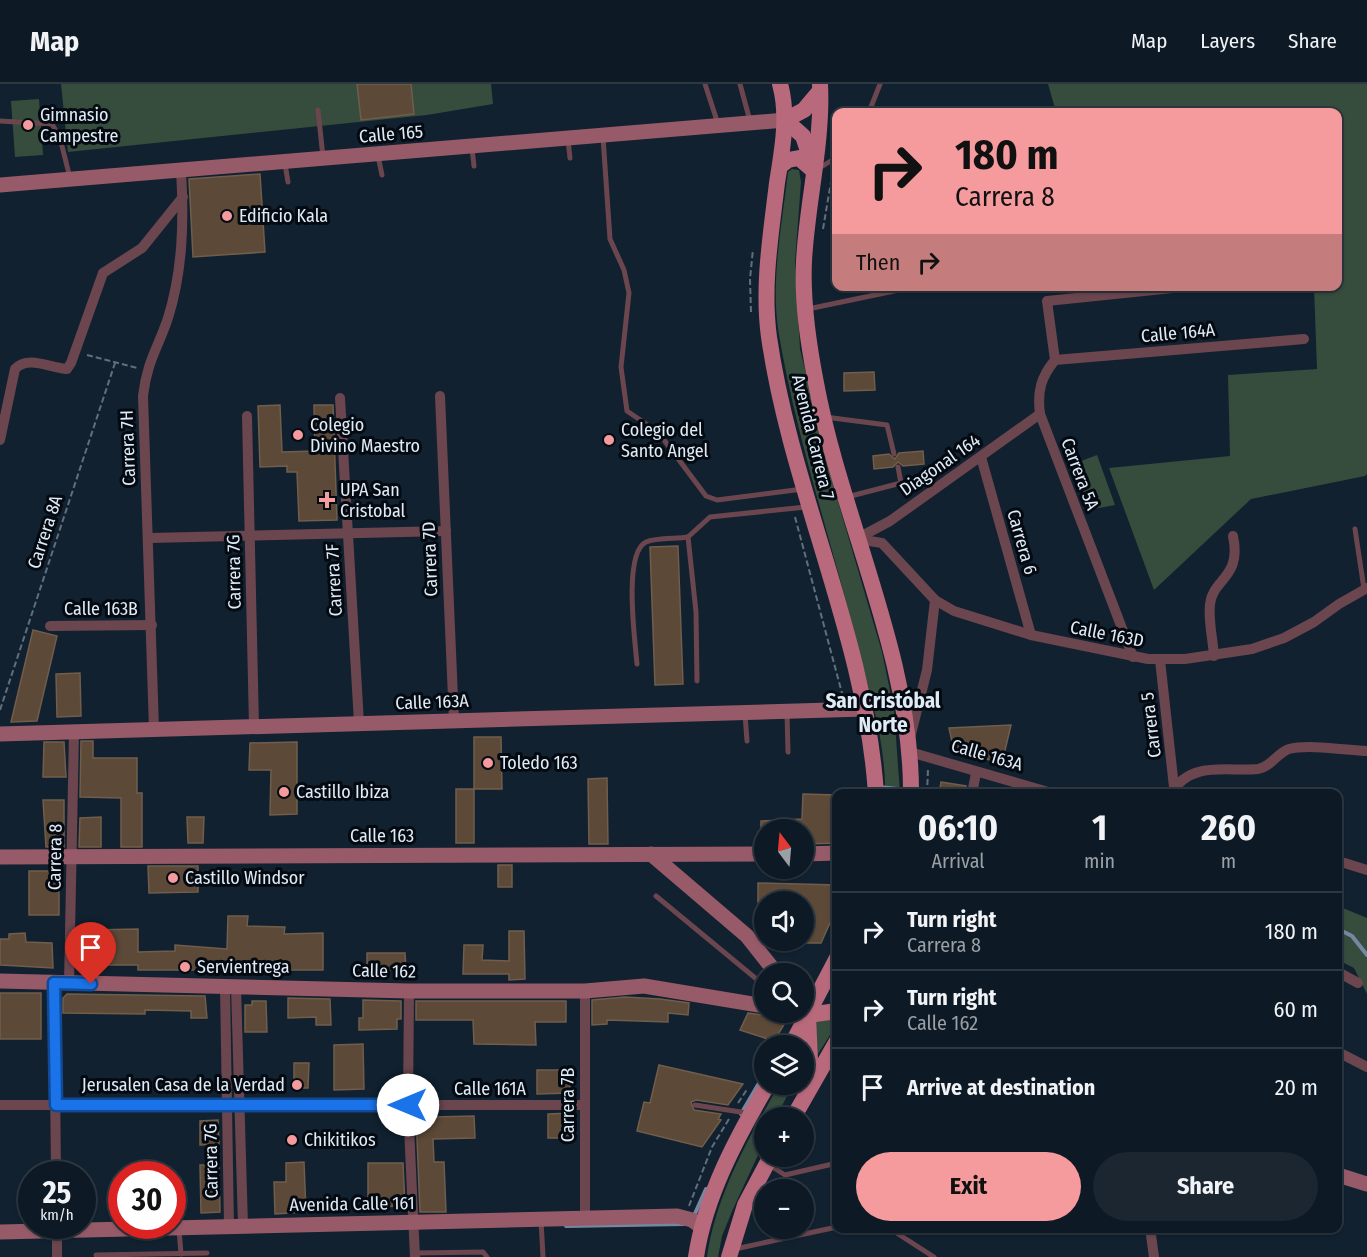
<!DOCTYPE html>
<html lang="en">
<head>
<meta charset="utf-8">
<style>
	body { margin:0; font-family:"Fira Sans Condensed",sans-serif; background:#1b2631; color:#f1f3f6; height:100vh; display:flex; flex-direction:column; font-size:22px; white-space:nowrap }
	* { box-sizing:border-box; margin:0 }
	p { font-size:20px; color:#9aa0a6 }
	.icon { flex:none; width:33px; height:33px; fill:none; stroke:currentColor; stroke-width:2; stroke-linecap:round; stroke-linejoin:round }
	.map { position:relative; flex:1; overflow:hidden }
	.sheet { position:absolute; left:832px; top:705px; width:510px; height:444px; display:flex; flex-direction:column; background:#0d1924; border-radius:12px; box-shadow:0 2px 4px #0004,0 0 0 2px #2d3841 }
	.sheet>* { flex:none }
	.hud { position:absolute; left:832px; top:24px; width:510px; height:183px; border-radius:12px; box-shadow:0 2px 4px #0004,0 0 0 2px #2d3841; background:#f59b9d; color:#111; overflow:hidden }
	.needle { width:39px; rotate:344deg }
	.controls { position:absolute; left:754px; top:735px; display:grid; gap:12px }
	.controls a { display:grid; place-items:center; width:60px; height:60px; border-radius:50%; background:#0d1924; box-shadow:0 2px 4px #0004,0 0 0 2px #2d3841; font-size:30px }
	.speed { position:absolute; left:18px; top:1077px; display:flex; gap:12px; font-size:30px; font-weight:700; text-align:center }
	.speed>* { display:grid; place-content:center; width:78px; height:78px; border-radius:50%; background:#0d1924; box-shadow:0 2px 4px #0004,0 0 0 2px #2d3841; line-height:1 }
	.speed small { font-size:15px; font-weight:400 }
	.speed .limit { border:9px solid #d22; background:#fff; color:#111 }
	.pin { position:absolute; display:grid; place-items:center; width:51px; height:51px; color:#fff; margin:-62px -26px; border-radius:50% 50% 50% 0; rotate:-45deg; box-shadow:0 0 6px #0007 }
	.pin .icon { rotate:45deg }
	.me { position:absolute; width:66px; margin:-33px; rotate:270deg; stroke-linejoin:round; filter:drop-shadow(0 0 4px #0008) }
	.turn { display:flex; align-items:center; gap:21px; height:126px; padding:0 24px; font-size:27px }
	.turn .icon { width:78px; height:78px; stroke-width:2.5 }
	.turn b { display:block; font-size:42px; line-height:51px }
	.then { display:flex; align-items:center; height:57px; padding:0 24px; background:#0003; gap:12px; font-size:22px }
	.eta { display:flex; justify-content:space-evenly; align-items:center; height:102px; text-align:center }
	.eta b { font-size:36px; font-weight:700; line-height:42px }
	.button { display:flex; gap:12px; margin-top:auto; padding:12px 24px }
	.button a { flex:1; height:69px; border-radius:36px; background:#f59b9d; color:#111; font-size:24px; font-weight:700; line-height:69px; text-align:center }
	.button a+a { background:#1b2631; color:#f1f3f6 }
	ul { padding:0; list-style:none }
	li { display:flex; align-items:center; gap:18px; height:78px; padding:0 24px; border-top:2px solid #2d3841 }
	li div { flex:1 }
	li b { display:block; font-size:22px }
	li em { font-style:normal }
	header { display:flex; align-items:center; gap:36px; box-sizing:border-box; height:84px; padding:0 30px; background:#0d1924; border-bottom:2px solid #2d3841 }
	header strong { font-size:28px }
	nav { display:flex; gap:33px; margin-inline-start:auto; font-size:21px }
	.map>svg:first-child { display:block }
	.green { fill:#364c3c }
	.lines { fill:none; stroke-linecap:round; stroke-linejoin:round }
	.stream { stroke:#7488a2; stroke-width:4 }
	.building { fill:#5c4938; stroke:#705d4b; stroke-width:1.5 }
	.path { stroke:#616f7c; stroke-width:2; stroke-dasharray:6 3; stroke-linecap:butt }
	.lane { stroke:#6c464e; stroke-width:5 }
	.street { stroke:#6c464e; stroke-width:10 }
	.secondary { stroke:#975a68; stroke-width:15 }
	.primary { stroke:#b8697c; stroke-width:16 }
	.route-casing { stroke:#114b97; stroke-width:15 }
	.route { stroke:#1a73e8; stroke-width:10 }
	.poi-dot { fill:#f59b9d; stroke:#040a11; stroke-width:2 }
	.labels { text-anchor:middle; stroke-width:6; stroke-linejoin:round; paint-order:stroke }
	.poi-label { font-size:18px; fill:#e1ebf6; stroke:#040a11; text-anchor:start }
	.street-label { font-size:18px; fill:#e1ebf6; stroke:#040a11 }
	.quarter-label { font-size:21px; font-weight:bold; fill:#e1ebf6; stroke:#040a11 }
</style>
</head>
<body>
<header>
<strong>Map</strong>
<nav><a>Map</a><a>Layers</a><a>Share</a></nav>
</header>
<div class="map">
<svg width="1367" height="1173" viewBox="0 0 1367 1173">
	<rect width="100%" height="100%" fill="#112130"/>
	<g class="green">
		<polygon points="61,0 491,0 493,20 427,31 68,68"/>
		<polygon points="1048,0 1367,0 1367,390 1365,392 1251,415 1154,506 1109,384 1230,372 1228,291 1317,285 1314,203 1338,202 1338,28 1056,28"/>
		<polygon points="39,15 43,71 15,73 11,17"/>
		<path d="M 792,85 L 799,86 L 801,98 L 795,178 L 800,265 L 834,404 L 882,568 L 894,626 L 900,709 L 885,709 C 886,660 870,610 858,563 C 832,459 797,356 779,251 C 770,198 782,141 788,88 Z"/>
		<polygon points="1097,371 1115,421 1088,426 1068,382"/>
		<polygon points="1338,822 1367,834 1367,910 1354,884 1338,876"/>
		<polygon points="818,936 837,936 837,940 816,973 814,941"/>
		<path d="M 779,1001 L 793,1001 L 776,1033 L 765,1034 L 765,1056 L 733,1125 L 722,1152 L 718,1173 L 707,1173 C 716,1111 748,1055 779,1001 Z"/>
	</g>
	<g class="lines">
		<g class="stream">
			<polyline points="879,703 907,706"/>
			<polyline points="914,707 943,709"/>
			<polyline points="1338,845 1352,852 1367,871"/>
			<polyline points="741,1030 765,989"/>
			<polyline points="693,1134 706,1105"/>
			<polyline points="566,1142 684,1140"/>
		</g>
	</g>
	<g class="building">
		<polygon points="357,0 411,0 414,30 361,36"/>
		<polygon points="260,90 265,168 193,173 189,95"/>
		<polygon points="874,288 875,306 844,307 844,289"/>
		<polygon points="280,321 282,368 315,367 314,321 333,321 337,436 299,437 297,388 287,388 287,382 260,383 258,322"/>
		<polygon points="923,367 924,380 903,382 898,378 893,383 874,385 873,372 889,370 895,375 899,369"/>
		<polygon points="678,462 683,600 655,601 650,463"/>
		<polygon points="33,546 57,552 37,637 11,638"/>
		<polygon points="80,589 81,632 57,633 56,590"/>
		<polygon points="1011,641 1002,679 954,667 949,644"/>
		<polygon points="474,653 501,653 502,705 474,705"/>
		<polygon points="81,657 93,657 93,674 137,674 137,709 142,709 142,763 121,763 121,714 80,713"/>
		<polygon points="44,658 64,658 66,693 43,693"/>
		<polygon points="297,658 297,730 270,731 271,686 249,686 250,659"/>
		<polygon points="607,694 608,760 589,760 588,695"/>
		<polygon points="941,698 966,702 965,710 939,710"/>
		<rect x="456" y="705" width="18" height="54"/>
		<polygon points="803,710 837,711 837,759 804,760 804,746 761,746 761,737 802,735"/>
		<polygon points="43,716 64,716 64,763 46,763"/>
		<polygon points="101,733 101,763 79,763 80,734"/>
		<polygon points="187,733 204,733 203,759 188,759"/>
		<rect x="498" y="781" width="14" height="22"/>
		<polygon points="148,782 198,782 198,808 149,809"/>
		<rect x="29" y="787" width="30" height="44"/>
		<polygon points="758,799 837,801 837,823 821,859 804,859 804,818 758,818"/>
		<polygon points="228,832 248,832 247,842 285,843 284,850 323,849 323,886 138,886 138,881 79,881 78,850 89,850 89,846 138,845 138,868 175,867 175,861 227,865"/>
		<polygon points="509,847 524,847 525,895 509,896 509,890 463,890 464,861 483,861 482,876 509,877"/>
		<polygon points="25,849 26,858 52,859 53,884 0,881 0,855 9,855 9,850"/>
		<polygon points="367,869 405,869 406,886 367,886"/>
		<rect x="0" y="909" width="41" height="46"/>
		<polygon points="67,910 205,912 207,934 191,934 191,927 145,926 145,930 63,929 63,914"/>
		<polygon points="625,913 660,915 689,919 688,931 668,929 668,938 607,936 607,940 592,941 592,916"/>
		<polygon points="288,914 330,915 331,941 316,941 316,933 288,934"/>
		<polygon points="363,916 401,917 401,935 397,935 397,945 359,946 359,934 363,934"/>
		<polygon points="252,917 266,917 267,948 245,948 245,921 252,921"/>
		<polygon points="416,917 566,917 566,938 535,938 536,961 474,960 473,936 416,936"/>
		<polygon points="748,929 783,934 785,939 774,957 740,946"/>
		<polygon points="363,960 364,1005 334,1006 334,961"/>
		<polygon points="294,979 309,979 308,1004 294,1004"/>
		<polygon points="659,981 743,1000 728,1021 696,1016 691,1018 694,1026 721,1030 718,1035 721,1036 702,1063 637,1047 644,1018 650,1019"/>
		<polygon points="537,986 569,986 570,1009 537,1010"/>
		<polygon points="432,1029 432,1033 474,1032 475,1054 433,1055 434,1078 444,1078 446,1128 420,1128 416,1030"/>
		<polygon points="571,1029 572,1054 548,1054 548,1030"/>
		<polygon points="218,1036 219,1060 200,1061 200,1037"/>
		<polygon points="304,1078 306,1128 275,1130 274,1098 286,1098 286,1079"/>
		<polygon points="368,1079 403,1079 405,1122 368,1123"/>
		<polygon points="200,1081 219,1081 220,1128 201,1129"/>
	</g>
	<g class="lines">
		<g class="path">
			<polyline points="835,44 835,65"/>
			<polyline points="823,145 833,86"/>
			<polyline points="751,228 750,195 753,165"/>
			<polyline points="87,271 137,284"/>
			<polyline points="795,433 843,613"/>
			<polyline points="0,626 115,279"/>
			<polyline points="927,710 928,685"/>
			<polyline points="832,861 837,850"/>
			<polyline points="755,991 765,976"/>
			<polyline points="738,1019 748,1004"/>
			<polyline points="689,1122 712,1063 729,1035"/>
		</g>
		<g class="lane">
			<polyline points="705,0 718,40"/>
			<polyline points="740,0 750,37"/>
			<polyline points="318,26 323,73"/>
			<polyline points="869,28 880,0"/>
			<polyline points="0,37 52,40 60,54 70,94"/>
			<polyline points="603,53 610,155 624,186 629,209 621,283 627,327 658,348 706,412 717,416 803,405"/>
			<polyline points="568,56 570,74"/>
			<polyline points="472,64 474,82"/>
			<polyline points="378,72 382,91"/>
			<polyline points="285,80 288,98"/>
			<polyline points="818,85 837,73"/>
			<polyline points="808,225 918,202"/>
			<polyline points="825,333 887,341 894,370"/>
			<polyline points="847,413 901,399 898,383"/>
			<polyline points="1355,445 1364,505"/>
			<path d="M 637,580 C 635,556 623,469 646,458 C 656,453 677,455 688,453"/>
			<polyline points="697,597 696,528 688,453 710,433 806,423"/>
			<polyline points="787,629 788,668"/>
			<polyline points="745,630 747,657"/>
			<polyline points="656,812 765,902"/>
			<polyline points="695,1021 747,1029"/>
			<polyline points="768,1080 785,1091 837,1079"/>
			<polyline points="541,1136 543,1173"/>
			<polyline points="883,1144 892,1146 934,1173"/>
			<polyline points="179,1145 181,1170"/>
			<polyline points="735,1165 837,1143"/>
			<polyline points="416,1169 483,1168 487,1173"/>
			<polyline points="96,1171 207,1169"/>
		</g>
		<g class="street">
			<polyline points="1055,276 1304,255"/>
			<polyline points="440,312 454,637"/>
			<polyline points="340,314 359,639"/>
			<polyline points="247,332 254,642"/>
			<path d="M 0,356 L 15,285 C 28,271 50,284 67,285 L 71,279 L 103,189 L 142,164 L 183,113"/>
			<polyline points="981,373 1031,551"/>
			<polyline points="860,453 890,437 1040,330"/>
			<polyline points="150,454 446,447"/>
			<polyline points="857,455 882,459 935,516 954,527 1031,551 1148,575 1185,575 1252,565 1284,554 1314,538 1339,520 1367,504"/>
			<polyline points="50,542 152,541"/>
			<path d="M 1214,572 C 1213,556 1208,536 1210,520 C 1213,494 1242,494 1233,452"/>
			<path d="M 1133,573 L 1040,330 C 1037,307 1041,293 1055,276 L 1047,217 L 1192,202"/>
			<polyline points="1160,576 1174,703"/>
			<path d="M 154,645 L 143,312 C 147,277 158,264 168,234 C 183,186 184,136 181,86"/>
			<polyline points="910,654 927,586 935,516"/>
			<polyline points="910,668 1055,710"/>
			<polyline points="972,710 976,689"/>
			<path d="M 1170,710 C 1192,676 1225,688 1258,685 C 1271,683 1277,669 1289,665 C 1308,660 1346,666 1367,667"/>
			<polyline points="1338,777 1367,786"/>
			<polyline points="1338,888 1358,899"/>
			<polyline points="54,899 56,1090"/>
			<polyline points="69,900 74,648"/>
			<polyline points="225,903 229,1142"/>
			<polyline points="236,903 243,1142"/>
			<polyline points="409,907 408,1021 415,1173"/>
			<polyline points="585,907 585,1134"/>
			<polyline points="1338,968 1367,983"/>
			<polyline points="0,1021 583,1021"/>
			<polyline points="1150,1144 1154,1173"/>
			<polyline points="57,1173 57,1142"/>
		</g>
		<g class="secondary">
			<polyline points="0,101 785,36"/>
			<polyline points="0,650 865,625"/>
			<polyline points="651,770 747,852 777,890"/>
			<polyline points="804,770 837,769"/>
			<polyline points="0,773 765,770"/>
			<polyline points="0,897 409,907 585,907 644,902 765,922"/>
			<polyline points="1338,1091 1367,1100"/>
			<polyline points="0,1148 677,1132 692,1136 702,1143"/>
		</g>
		<g class="primary">
			<path d="M 780,0 C 789,32 782,67 777,99 C 771,150 762,202 769,253 C 791,407 866,554 876,710"/>
			<path d="M 820,0 C 823,59 807,118 804,177 C 802,218 808,258 816,299 C 841,434 912,572 911,710"/>
			<polyline points="785,36 803,52 812,79"/>
			<polyline points="785,36 804,26 820,7"/>
			<polyline points="780,82 788,76 799,74 814,87"/>
			<polyline points="808,931 837,927"/>
			<polyline points="791,962 837,874"/>
			<polyline points="804,996 810,977 808,931"/>
			<polyline points="793,1034 837,957"/>
			<path d="M 696,1173 C 705,1112 737,1053 768,1000"/>
			<polyline points="729,1173 745,1121 771,1072"/>
		</g>
	</g>
	<g class="lines">
		<g class="route-casing">
			<polyline id="route" points="91,900 54,899 56,1021 408,1021"/>
		</g>
		<use href="#route" class="route"/>
	</g>
	<g class="poi-dot">
		<circle cx="28" cy="41" r="6"/>
		<circle cx="227" cy="132" r="6"/>
		<circle cx="298" cy="351" r="6"/>
		<circle cx="609" cy="356" r="6"/>
		<path d="M324 407h6v6h6v6h-6v6h-6v-6h-6v-6h6z"/>
		<circle cx="488" cy="679" r="6"/>
		<circle cx="284" cy="708" r="6"/>
		<circle cx="173" cy="794" r="6"/>
		<circle cx="185" cy="883" r="6"/>
		<circle cx="297" cy="1001" r="6"/>
		<circle cx="292" cy="1056" r="6"/>
	</g>
	<g class="labels">
		<g class="poi-label">
			<text x="40" y="37">Gimnasio<tspan x="40" dy="21">Campestre</tspan></text>
			<text x="239" y="138">Edificio Kala</text>
			<text x="310" y="347">Colegio<tspan x="310" dy="21">Divino Maestro</tspan></text>
			<text x="621" y="352">Colegio del<tspan x="621" dy="21">Santo Angel</tspan></text>
			<text x="340" y="412">UPA San<tspan x="340" dy="21">Cristobal</tspan></text>
			<text x="500" y="685">Toledo 163</text>
			<text x="296" y="714">Castillo Ibiza</text>
			<text x="185" y="800">Castillo Windsor</text>
			<text x="197" y="889">Servientrega</text>
			<text x="285" y="1007" text-anchor="end">Jerusalen Casa de la Verdad</text>
			<text x="304" y="1062">Chikitikos</text>
		</g>
		<g class="street-label">
			<text transform="translate(391 50) rotate(-5)" y="6">Calle 165</text>
			<text transform="translate(1178 249) rotate(-5)" y="6">Calle 164A</text>
			<text transform="translate(813 353) rotate(76)" y="6">Avenida Carrera 7</text>
			<text transform="translate(128 364) rotate(-92)" y="6">Carrera 7H</text>
			<text transform="translate(940 381) rotate(-35)" y="6">Diagonal 164</text>
			<text transform="translate(1080 390) rotate(69)" y="6">Carrera 5A</text>
			<text transform="translate(45 448) rotate(-72)" y="6">Carrera 8A</text>
			<text transform="translate(1022 458) rotate(74)" y="6">Carrera 6</text>
			<text transform="translate(430 475) rotate(-92)" y="6">Carrera 7D</text>
			<text transform="translate(234 488) rotate(-91)" y="6">Carrera 7G</text>
			<text transform="translate(334 496) rotate(-93)" y="6">Carrera 7F</text>
			<text x="101" y="531">Calle 163B</text>
			<text transform="translate(1107 550) rotate(11)" y="6">Calle 163D</text>
			<text transform="translate(432 618) rotate(-2)" y="6">Calle 163A</text>
			<text transform="translate(1151 641) rotate(-97)" y="6">Carrera 5</text>
			<text transform="translate(987 671) rotate(16)" y="6">Calle 163A</text>
			<text x="382" y="758">Calle 163</text>
			<text transform="translate(55 773) rotate(-89)" y="6">Carrera 8</text>
			<text transform="translate(384 887) rotate(1)" y="6">Calle 162</text>
			<text x="490" y="1011">Calle 161A</text>
			<text transform="translate(568 1021) rotate(-90)" y="6">Carrera 7B</text>
			<text transform="translate(211 1077) rotate(-91)" y="6">Carrera 7G</text>
			<text transform="translate(352 1120) rotate(-1)" y="6">Avenida Calle 161</text>
		</g>
		<g class="quarter-label">
			<text x="883" y="624">San Cristóbal<tspan x="883" dy="24">Norte</tspan></text>
		</g>
	</g>
</svg>
<div class="controls">
<a><svg class="needle" viewBox="-14 -14 28 28"><path d="M0-13l5 13h-10z" fill="#e53935"/><path d="M0 13l5-13h-10z" fill="#9aa0a6"/></svg></a>
<a><svg class="icon" aria-label="sound" viewBox="0 0 24 24"><path d="M4 9h4l5-4v14l-5-4H4zM17 9q2 3 0 6"/></svg></a>
<a><svg class="icon" aria-label="search" viewBox="0 0 24 24"><circle cx="10" cy="10" r="6"/><path d="M15 15l6 6"/></svg></a>
<a><svg class="icon" aria-label="layers" viewBox="0 0 24 24"><path d="M12 4l9 5-9 5-9-5zM3 14l9 5 9-5"/></svg></a>
<a>+</a>
<a>−</a>
</div>
<div class="speed"><div>25<small>km/h</small></div><div class="limit">30</div></div>
<div class="pin" style="left:91px;top:900px;background:#d93025"><svg class="icon" aria-label="arrive" viewBox="0 0 24 24"><path d="M6 21V4h12l-3 4 3 4H6"/></svg></div>
<svg class="me" style="left:408px;top:1021px" viewBox="-20 -20 40 40"><circle r="19" fill="#fff"/><path d="M0-13L10 11 0 6-10 11z" fill="#1a73e8"/></svg>
<div class="hud">
<div class="turn"><svg class="icon" aria-label="right" viewBox="0 0 24 24"><path d="M7 20v-9h11M14 6l5 5-5 5"/></svg><div><b>180 m</b>Carrera 8</div></div>
<div class="then">Then<svg class="icon" aria-label="right" viewBox="0 0 24 24"><path d="M7 20v-9h11M14 6l5 5-5 5"/></svg></div>
</div>
<section class="sheet">
<div class="eta">
<div><b>06:10</b><p>Arrival</p></div>
<div><b>1</b><p>min</p></div>
<div><b>260</b><p>m</p></div>
</div>
<ul>
<li><svg class="icon" aria-label="right" viewBox="0 0 24 24"><path d="M7 20v-9h11M14 6l5 5-5 5"/></svg><div><b>Turn right</b><p>Carrera 8</p></div><em>180 m</em></li>
<li><svg class="icon" aria-label="right" viewBox="0 0 24 24"><path d="M7 20v-9h11M14 6l5 5-5 5"/></svg><div><b>Turn right</b><p>Calle 162</p></div><em>60 m</em></li>
<li><svg class="icon" aria-label="arrive" viewBox="0 0 24 24"><path d="M6 21V4h12l-3 4 3 4H6"/></svg><div><b>Arrive at destination</b></div><em>20 m</em></li>
</ul>
<div class="button"><a>Exit</a><a>Share</a></div>
</section>
</div>
</body>
</html>
